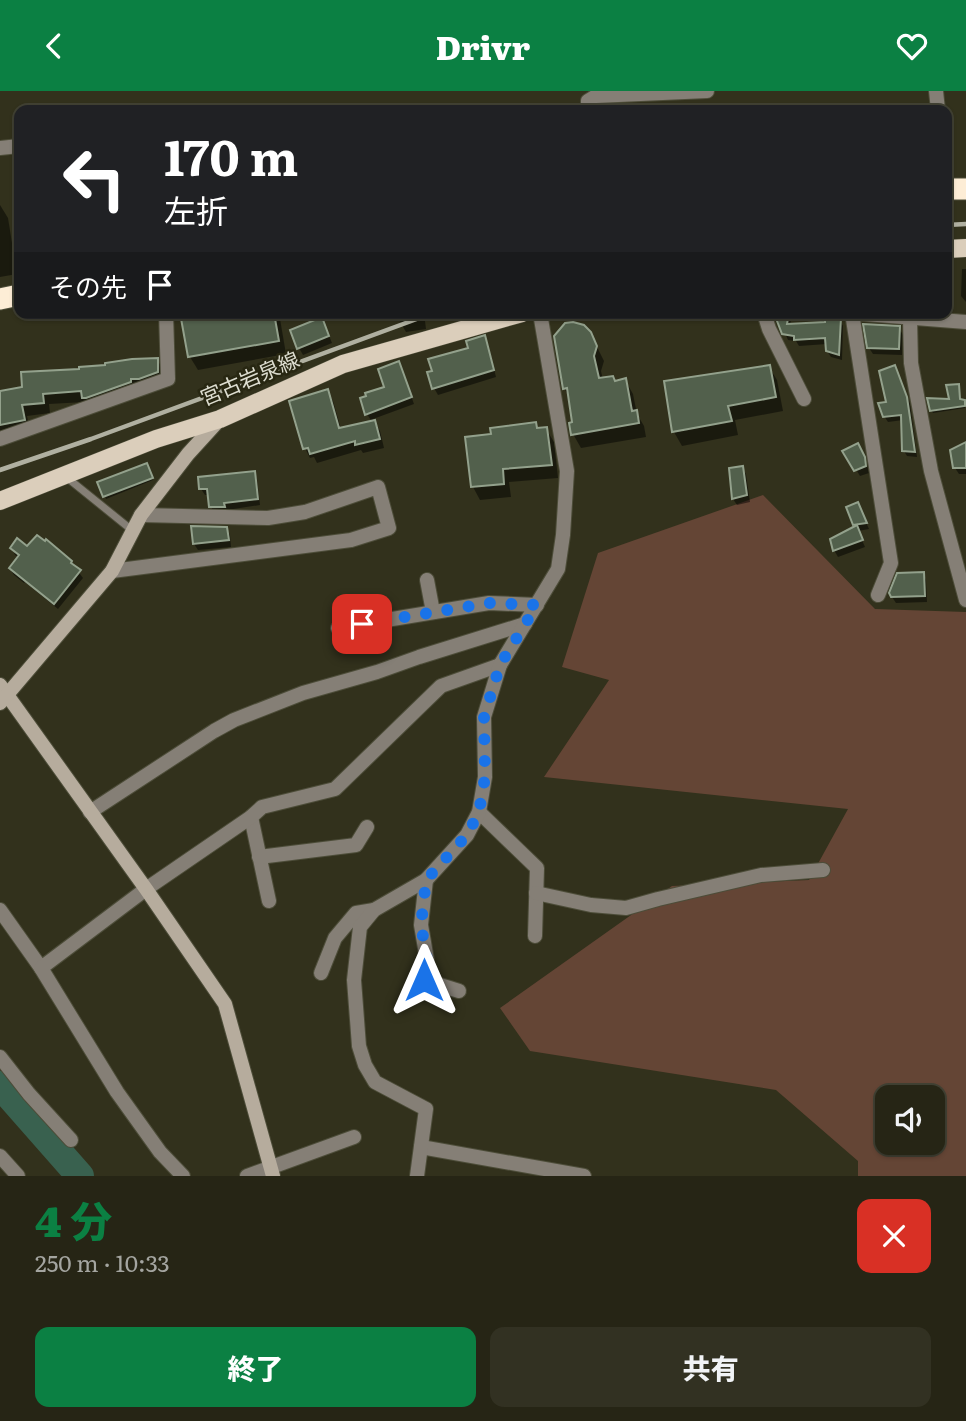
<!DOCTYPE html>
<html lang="ja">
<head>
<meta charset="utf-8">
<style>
	body { margin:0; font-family:Literata,"Noto Sans JP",serif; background:#323122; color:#f1f3f6; height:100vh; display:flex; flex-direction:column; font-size:26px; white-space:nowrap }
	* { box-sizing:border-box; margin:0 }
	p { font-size:23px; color:#a4a5a0 }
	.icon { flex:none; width:38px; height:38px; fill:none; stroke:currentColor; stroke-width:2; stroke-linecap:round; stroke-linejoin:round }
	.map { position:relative; height:1085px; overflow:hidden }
	.sheet { display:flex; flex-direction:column; background:#262515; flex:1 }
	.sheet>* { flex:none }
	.guide { position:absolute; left:14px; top:14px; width:938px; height:214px; border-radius:14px; box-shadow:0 2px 5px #0004,0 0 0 2px #424234; background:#202124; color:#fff; overflow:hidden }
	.buttons { position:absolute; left:875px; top:994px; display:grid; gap:14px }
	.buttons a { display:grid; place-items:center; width:70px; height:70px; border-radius:14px; background:#262515; box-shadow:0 2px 5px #0004,0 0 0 2px #424234; font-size:35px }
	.pin { position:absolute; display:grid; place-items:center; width:60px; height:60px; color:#fff; margin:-30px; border-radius:14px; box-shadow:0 4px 10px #0006 }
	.me { position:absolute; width:77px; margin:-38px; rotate:0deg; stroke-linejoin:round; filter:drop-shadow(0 0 5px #0008) }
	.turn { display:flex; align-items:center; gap:24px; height:147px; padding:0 35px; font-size:32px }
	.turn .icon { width:91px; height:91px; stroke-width:2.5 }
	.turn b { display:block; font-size:49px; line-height:60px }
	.then { display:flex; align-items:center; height:66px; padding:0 35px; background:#0003; gap:14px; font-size:26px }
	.round { display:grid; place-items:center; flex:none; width:74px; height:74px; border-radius:14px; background:#323122 }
	.head { display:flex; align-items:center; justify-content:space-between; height:119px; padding:0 35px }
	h1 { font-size:42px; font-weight:800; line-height:52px; color:#0b8043 }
	.button { display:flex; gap:14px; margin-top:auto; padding:14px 35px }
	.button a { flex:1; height:80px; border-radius:14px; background:#0b8043; color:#fff; font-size:28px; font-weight:800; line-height:80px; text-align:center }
	.button a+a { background:#323122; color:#f1f3f6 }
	header { display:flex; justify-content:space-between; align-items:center; height:91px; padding:0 35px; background:#0b8043; color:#fff; font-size:32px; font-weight:800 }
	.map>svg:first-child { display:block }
	.green { fill:#644535; fill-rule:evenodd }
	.shadow { fill:#0007 }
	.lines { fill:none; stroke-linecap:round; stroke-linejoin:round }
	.river { stroke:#39614f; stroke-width:28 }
	.building { fill:#52604c; stroke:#93a18c; stroke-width:2 }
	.lane-casing { stroke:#4d4d39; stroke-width:9 }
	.street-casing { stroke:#4d4d39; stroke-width:16 }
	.secondary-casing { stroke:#4d4d39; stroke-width:16 }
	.primary-casing { stroke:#4d4d39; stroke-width:19 }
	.highway-casing { stroke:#4d4d39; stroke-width:23 }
	.lane { stroke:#857f76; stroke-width:7 }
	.street { stroke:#857f76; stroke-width:14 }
	.secondary { stroke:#b6ac9d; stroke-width:14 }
	.primary { stroke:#dbcebb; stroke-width:18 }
	.highway { stroke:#fdedd6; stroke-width:21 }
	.rail { stroke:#b0b0a1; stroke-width:4.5 }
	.route { stroke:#1a73e8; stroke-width:12; stroke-dasharray:0 21.6 }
	.labels { text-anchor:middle; stroke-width:5; stroke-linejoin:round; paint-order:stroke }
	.street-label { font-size:21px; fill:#ddddd0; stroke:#282712 }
</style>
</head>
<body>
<header><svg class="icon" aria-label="back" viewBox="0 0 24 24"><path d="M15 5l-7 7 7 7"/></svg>Drivr<svg class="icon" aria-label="heart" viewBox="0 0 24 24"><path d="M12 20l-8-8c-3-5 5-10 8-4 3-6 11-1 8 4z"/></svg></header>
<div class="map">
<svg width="966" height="1085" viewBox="0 0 966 1085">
	<rect width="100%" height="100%" fill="#32311c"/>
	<path class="green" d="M 763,404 L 875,518 L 966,521 L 966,1085 L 858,1085 L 858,1070 L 776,999 L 530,960 L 500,917 L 672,795 L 809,789 L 848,718 L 544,686 L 609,589 L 562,576 L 598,462 ZM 887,1006 L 933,1006 L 933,1052 L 887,1052 Z"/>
	<g class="shadow">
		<polygon points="0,114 8,127 17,183 0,186"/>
		<polygon points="962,178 966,178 966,211 961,205"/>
		<polygon points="187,222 279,222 286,263 198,279 190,266"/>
		<polygon points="395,222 424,222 426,238 406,241"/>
		<polygon points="776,222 792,222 790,235 827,232 840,229 843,235 842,269 831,266 827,260 827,253 799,255 796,250 788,249"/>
		<polygon points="325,235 332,252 303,264 299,257"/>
		<polygon points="899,237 903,244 902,264 873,263 869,257"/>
		<polygon points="590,242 604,270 601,280 603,289 615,291 625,289 633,303 637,323 644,335 646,346 581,357 573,343 574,332 570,307 564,297"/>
		<polygon points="484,247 488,253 496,286 438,304 434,297 470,258"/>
		<polygon points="157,268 163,279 163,292 85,311 49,313 50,322 27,325 30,340 3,345 0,340 0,301 24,298 81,280"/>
		<polygon points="769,276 777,289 783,320 735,329 738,344 682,355 674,341 666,292"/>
		<polygon points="402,279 414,313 373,328 380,340 384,357 363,362 361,359 317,372 314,366 310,367 305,357 327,300 333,310 341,338 372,331 367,323"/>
		<polygon points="898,281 910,313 917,366 907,365 904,360 903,329 888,331 884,325"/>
		<polygon points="958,295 961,310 964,310 965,317 933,322 931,319 951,310"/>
		<polygon points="535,333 539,339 546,338 554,351 558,387 509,391 511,406 480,409 473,396"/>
		<polygon points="966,353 966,383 959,383 955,377"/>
		<polygon points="845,360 861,361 867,374 869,382 860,385"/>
		<polygon points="148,377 153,389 106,408 105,405"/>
		<polygon points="742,377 746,383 750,411 737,414 733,408 731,379"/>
		<polygon points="254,382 257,388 260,414 227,419 227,422 214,422 211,415 209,404 205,404 201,398"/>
		<polygon points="861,420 869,438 858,440 865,456 838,466 834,459 856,436 854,433"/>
		<polygon points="226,437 230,444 231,456 198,459 194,453"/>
		<polygon points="12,457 27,458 71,471 83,487 58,518 25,491 24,492 14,484 10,478 20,467 15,464"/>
		<polygon points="923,483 926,489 927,511 896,512 892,506"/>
	</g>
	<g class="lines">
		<polyline class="river" points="0,994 80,1085"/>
	</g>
	<g class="building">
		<polygon points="180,222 274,222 279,250 188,266"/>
		<polygon points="774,222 789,222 787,233 825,231 825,226 841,227 839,264 826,260 825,247 794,249 794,245 782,243"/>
		<polygon points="322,226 329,245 297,258 290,239"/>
		<polygon points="573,231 584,234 591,241 597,255 594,265 599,287 613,285 615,290 626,287 632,320 637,319 639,332 571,344 569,332 572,331 567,297 563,298 554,245 565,232"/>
		<polygon points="863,233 900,235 899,258 867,257"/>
		<polygon points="485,244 494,279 432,298 427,281 432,280 428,268 468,257 466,250"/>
		<polygon points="158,267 158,281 139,288 131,288 131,291 86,307 82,307 81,300 43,303 44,312 22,314 25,329 0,334 0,300 22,296 21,281 79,278 79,276 105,274 105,272 132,268"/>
		<polygon points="399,270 412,306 365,324 360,307 366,305 365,302 384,296 378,278"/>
		<polygon points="770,274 776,306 728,315 732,330 672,341 664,290"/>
		<polygon points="895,274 907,306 915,361 902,360 901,324 883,326 878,312 886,311 879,280"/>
		<polygon points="959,293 960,308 965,309 965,315 930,320 927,307 949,308 946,294"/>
		<polygon points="328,298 339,337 375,329 380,348 355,354 355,350 310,363 308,357 303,358 289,310"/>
		<polygon points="536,331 537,337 547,336 552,374 503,378 504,393 471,396 465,346 491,343 490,337"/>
		<polygon points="966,351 966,377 953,377 950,359"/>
		<polygon points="858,352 865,366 866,375 854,380 842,360"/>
		<polygon points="147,372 153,387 103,406 97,391"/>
		<polygon points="743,375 747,404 732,408 729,377"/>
		<polygon points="255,380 258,408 224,412 225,416 209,416 207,398 199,398 198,386"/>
		<polygon points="858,411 867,432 853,434 846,416"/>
		<polygon points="857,434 863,449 833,460 830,448"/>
		<polygon points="191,435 227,436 229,449 193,453"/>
		<polygon points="37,444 45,450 46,448 72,470 71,472 81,479 54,513 9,477 19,464 10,457 17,447 27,455"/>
		<polygon points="924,481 925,505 891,506 889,502 897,482"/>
	</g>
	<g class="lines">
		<g class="lane-casing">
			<polyline id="lane" points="65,385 133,440"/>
		</g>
		<g class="street-casing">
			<g id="street">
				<polyline points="936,0 938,19"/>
				<polyline points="588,19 588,10 596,5 707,0"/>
				<polyline points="0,57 19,55"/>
				<polyline points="764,222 769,238 804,308"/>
				<polyline points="852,222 891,472 878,504"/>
				<polyline points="852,222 966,231"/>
				<polyline points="910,228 911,272 931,380 966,509"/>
				<polyline points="0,348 168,288 166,222"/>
				<polyline points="112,480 351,449 389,437 378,396 305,421 268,427 141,424"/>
				<polyline points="427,489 433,521"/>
				<polyline points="338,537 489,512 537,514"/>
				<polyline points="90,721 214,640 234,629 303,602 377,581 419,566 525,533"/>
				<polyline points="479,721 537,777 535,845"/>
				<polyline points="251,726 269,810"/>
				<polyline points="259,766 356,754 367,736"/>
				<polyline points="426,789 421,834 427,869 424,889 459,900"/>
				<polyline points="536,802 591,814 626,817 658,808 761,784 823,779"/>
				<polyline points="0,819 41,877"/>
				<polyline points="321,882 335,847 356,822 374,819"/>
				<polyline points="0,966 29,1003 71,1049"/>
				<polyline points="421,1056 584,1085"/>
				<polyline points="0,1065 18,1085"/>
				<polyline points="183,1085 160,1061 117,1001 41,877 146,798 251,726 262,716 335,698 441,595 500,574"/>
				<polyline points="247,1085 354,1046"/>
				<polyline points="417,1085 426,1018 375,991 365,974 359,955 354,889 360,836 374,819 426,789 467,744 479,721 485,686 484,626 500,574 558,478 563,444 567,380 540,222"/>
			</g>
		</g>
		<g class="secondary-casing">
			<g id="secondary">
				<polyline points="0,594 146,798 225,913 273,1085"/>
				<polyline points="0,612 112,480 141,424 188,363 219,329"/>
			</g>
		</g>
		<g class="primary-casing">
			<g id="primary">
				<polyline points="947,158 966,157"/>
				<polyline points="0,410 156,348 220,328 343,273 522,222"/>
			</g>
		</g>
		<g class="highway-casing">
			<g id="highway">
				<polyline points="947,98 966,98"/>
				<polyline points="0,208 19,204"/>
			</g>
		</g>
		<use href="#lane" class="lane"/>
		<use href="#street" class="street"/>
		<use href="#secondary" class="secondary"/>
		<use href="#primary" class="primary"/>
		<use href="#highway" class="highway"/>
		<g class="rail">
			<polyline points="947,134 966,133"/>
			<polyline points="0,379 91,348 433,222"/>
		</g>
	</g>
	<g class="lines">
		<polyline class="route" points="362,533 489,512 537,514 500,574 484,626 485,686 479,721 467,744 426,789 421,834 427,869 424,889"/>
	</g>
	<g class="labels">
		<g class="street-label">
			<text transform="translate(250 288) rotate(-23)" y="7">宮古岩泉線</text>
		</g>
	</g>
</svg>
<div class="buttons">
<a><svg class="icon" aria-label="sound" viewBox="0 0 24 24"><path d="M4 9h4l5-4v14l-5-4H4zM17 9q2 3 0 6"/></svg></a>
</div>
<div class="pin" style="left:362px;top:533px;background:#d93025"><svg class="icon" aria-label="arrive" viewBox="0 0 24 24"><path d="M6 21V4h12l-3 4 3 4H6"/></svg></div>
<svg class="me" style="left:424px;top:889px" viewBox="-20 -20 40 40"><path d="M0-17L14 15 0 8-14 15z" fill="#1a73e8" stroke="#fff" stroke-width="4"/></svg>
<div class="guide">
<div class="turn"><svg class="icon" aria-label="left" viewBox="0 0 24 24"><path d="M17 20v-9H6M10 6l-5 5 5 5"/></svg><div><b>170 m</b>左折</div></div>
<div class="then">その先<svg class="icon" aria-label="arrive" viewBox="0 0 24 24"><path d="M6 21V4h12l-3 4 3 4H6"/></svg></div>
</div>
</div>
<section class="sheet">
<div class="head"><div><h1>4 分</h1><p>250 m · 10:33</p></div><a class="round" style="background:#d93025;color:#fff"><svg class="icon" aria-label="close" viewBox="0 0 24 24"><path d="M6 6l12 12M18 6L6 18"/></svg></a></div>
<div class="button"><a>終了</a><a>共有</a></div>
</section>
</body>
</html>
